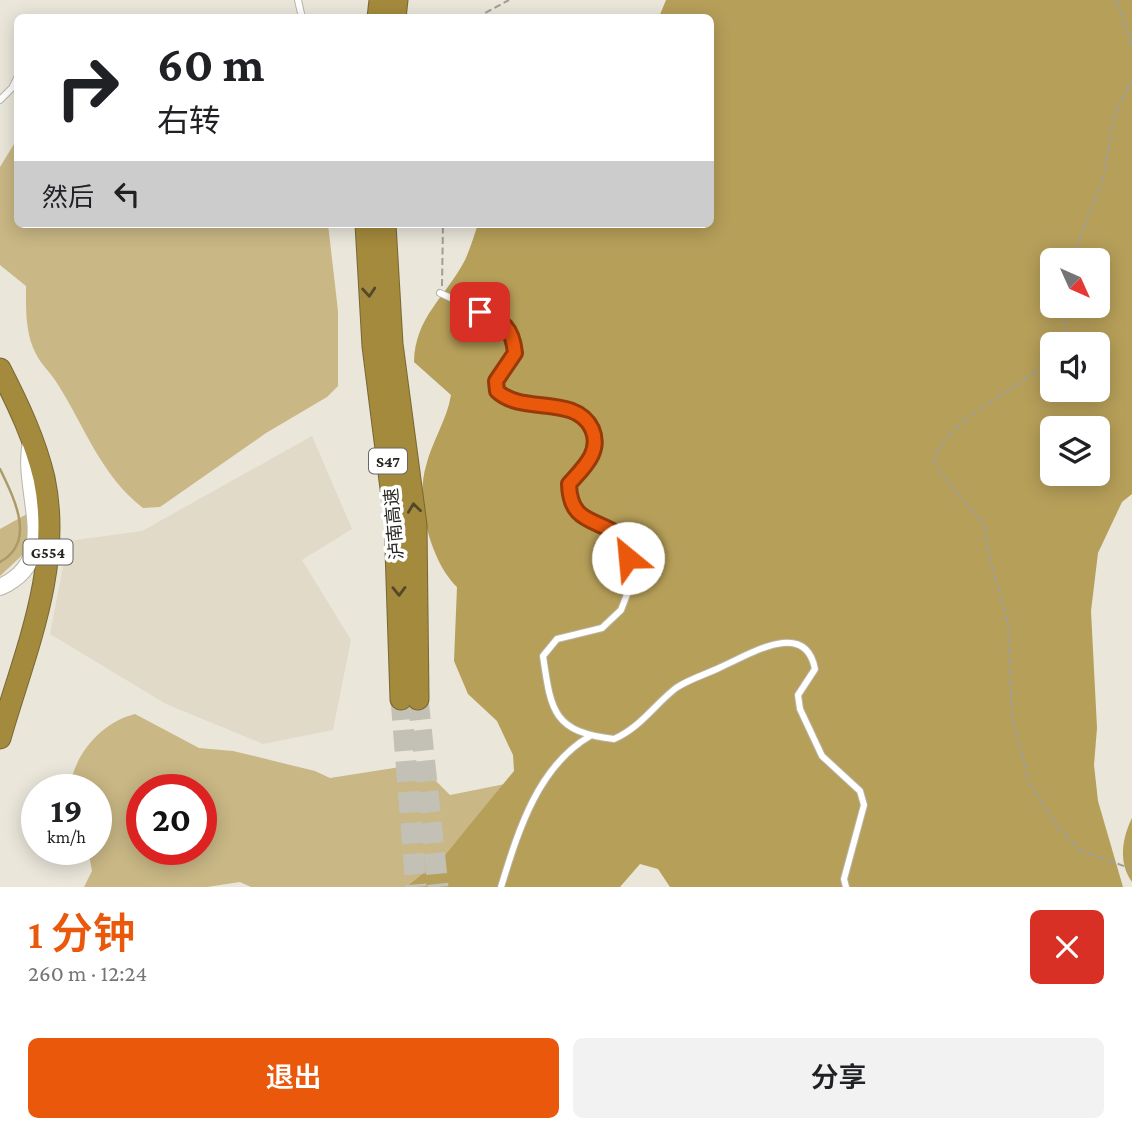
<!DOCTYPE html>
<html lang="zh">
<head>
<meta charset="utf-8">
<style>
	body { margin:0; font-family:"Crimson Pro","Noto Sans SC",serif; background:#f2f2f2; color:#202124; height:100vh; display:flex; flex-direction:column; font-size:26px; white-space:nowrap }
	* { box-sizing:border-box; margin:0 }
	p { font-size:23px; color:#757577 }
	.icon { flex:none; width:38px; height:38px; fill:none; stroke:currentColor; stroke-width:2; stroke-linecap:round; stroke-linejoin:round }
	.map { position:relative; height:887px; overflow:hidden }
	.drawer { display:flex; flex-direction:column; background:#fff; flex:1 }
	.drawer>* { flex:none }
	.banner { position:absolute; left:14px; top:14px; width:700px; height:214px; border-radius:10px; box-shadow:0 4px 18px #0003; background:#fff; color:#202124; overflow:hidden }
	.needle { width:46px; rotate:135deg }
	.controls { position:absolute; left:1040px; top:248px; display:grid; gap:14px }
	.controls a { display:grid; place-items:center; width:70px; height:70px; border-radius:10px; background:#fff; box-shadow:0 4px 18px #0003; font-size:35px }
	.speed { position:absolute; left:21px; top:774px; display:flex; gap:14px; font-size:35px; font-weight:700; text-align:center }
	.speed>* { display:grid; place-content:center; width:91px; height:91px; border-radius:50%; background:#fff; box-shadow:0 4px 18px #0003; line-height:1 }
	.speed small { font-size:18px; font-weight:400 }
	.speed .limit { border:10px solid #d22; background:#fff; color:#111 }
	.pin { position:absolute; display:grid; place-items:center; width:60px; height:60px; color:#fff; margin:-30px; border-radius:14px; box-shadow:0 4px 10px #0006 }
	.me { position:absolute; width:77px; margin:-38px; rotate:332deg; stroke-linejoin:round; filter:drop-shadow(0 0 5px #0008) }
	.turn { display:flex; align-items:center; gap:24px; height:147px; padding:0 28px; font-size:32px }
	.turn .icon { width:91px; height:91px; stroke-width:2.5 }
	.turn b { display:block; font-size:49px; line-height:60px }
	.then { display:flex; align-items:center; height:66px; padding:0 28px; background:#0003; gap:14px; font-size:26px }
	.round { display:grid; place-items:center; flex:none; width:74px; height:74px; border-radius:10px; background:#f2f2f2 }
	.summary { display:flex; align-items:center; justify-content:space-between; height:119px; padding:0 28px }
	h1 { font-size:42px; font-weight:600; line-height:52px; color:#ea580c }
	.cta { display:flex; gap:14px; margin-top:auto; padding:14px 28px }
	.cta a { flex:1; height:80px; border-radius:10px; background:#ea580c; color:#fff; font-size:28px; font-weight:600; line-height:80px; text-align:center }
	.cta a+a { background:#f2f2f2; color:#202124 }
	.map>svg:first-child { display:block }
	.built { fill:#e1dac9 }
	.green { fill:#c9b785; fill-rule:evenodd }
	.forest { fill:#b69f59; fill-rule:evenodd }
	.lines { fill:none; stroke-linecap:round; stroke-linejoin:round }
	.stream { stroke:#ac9b68; stroke-width:2.5 }
	.highway-tunnel { stroke:#c3c0b5; stroke-width:21; stroke-dasharray:21 10; stroke-linecap:butt }
	.lane-casing { stroke:#b8b4a9; stroke-width:8 }
	.secondary-casing { stroke:#b8b4a9; stroke-width:18 }
	.highway-casing { stroke:#786733; stroke-width:23 }
	.path { stroke:#a19e95; stroke-width:2; stroke-dasharray:7 3.5; stroke-linecap:butt }
	.lane { stroke:#fff; stroke-width:6 }
	.secondary { stroke:#fff; stroke-width:16 }
	.highway { stroke:#a48a3c; stroke-width:21 }
	.oneway { stroke:#53492a }
	.route-casing { stroke:#983908; stroke-width:18 }
	.route { stroke:#ea580c; stroke-width:12 }
	.labels { text-anchor:middle; stroke-width:7; stroke-linejoin:round; paint-order:stroke }
	.shield { fill:#fff; stroke:#686764; stroke-width:2 }
	.shield-label { font-size:16px; font-weight:bold; fill:#272621 }
	.street-label { font-size:18px; fill:#272621; stroke:#fff }
</style>
</head>
<body>
<div class="map">
<svg width="1132" height="887" viewBox="0 0 1132 887">
	<rect width="100%" height="100%" fill="#eae6da"/>
	<polygon class="built" points="312,436 352,529 302,560 351,640 333,730 263,744 166,704 50,634 68,541 142,531"/>
	<g class="green">
		<path d="M 17,139 L 18,224 L 328,224 L 338,311 L 338,386 L 327,397 L 266,433 L 160,507 L 143,508 C 100,475 84,424 55,380 C 49,371 41,364 36,354 C 25,333 26,309 26,286 L 0,265 L 0,167 Z"/>
		<polygon points="34,510 32,546 0,576 0,529"/>
		<path d="M 135,714 L 199,748 L 233,751 L 315,771 L 330,778 L 413,765 L 428,773 L 450,795 L 505,784 L 445,855 L 406,887 L 251,887 L 240,882 L 207,887 L 84,887 L 92,871 L 88,849 L 96,849 L 96,789 L 69,789 C 75,754 100,723 135,714 ZM 142,789 L 201,789 L 201,849 L 142,849 Z"/>
	</g>
	<g class="forest">
		<path d="M 666,0 L 1132,0 L 1132,494 L 1122,502 L 1098,553 L 1091,611 L 1097,728 L 1094,765 L 1098,801 L 1123,887 L 670,887 L 658,869 L 640,864 L 620,887 L 406,887 L 445,855 L 514,771 L 513,755 L 497,721 L 468,694 L 454,661 L 457,587 C 431,562 415,502 426,466 C 432,441 447,420 451,395 L 414,362 C 415,317 445,298 465,260 C 470,249 474,236 478,224 L 710,224 L 710,18 L 659,17 ZM 1052,261 L 1097,261 L 1097,306 L 1052,306 ZM 1052,345 L 1097,345 L 1097,390 L 1052,390 ZM 1052,429 L 1097,429 L 1097,474 L 1052,474 Z"/>
		<path d="M 1132,818 L 1132,882 C 1118,863 1122,838 1132,818 Z"/>
	</g>
	<g class="lines">
		<path class="stream" d="M 0,469 C 14,498 37,542 0,562"/>
		<g class="highway-tunnel">
			<polyline points="401,699 416,887"/>
			<polyline points="418,699 438,887"/>
		</g>
		<g class="lane-casing">
			<g id="lane">
				<polyline points="298,0 302,18"/>
				<polyline points="0,100 12,88 18,76"/>
				<path d="M 440,293 L 500,321 L 513,334 L 515,353 L 496,381 L 497,391 C 522,415 576,394 592,429 C 602,452 583,468 569,484 C 570,524 596,518 623,537 L 633,579 L 621,610 L 602,628 L 557,639 L 543,656 C 551,711 553,732 614,739 C 641,727 654,705 676,688 C 689,679 707,674 721,667 C 749,655 805,618 815,669 L 798,695 L 800,709 L 822,756 L 860,791 L 864,805 L 844,879 L 846,887"/>
				<path d="M 501,887 C 518,832 537,767 590,736"/>
			</g>
		</g>
		<g class="secondary-casing">
			<path id="secondary" d="M 0,587 C 64,559 20,492 31,442"/>
		</g>
		<g class="highway-casing">
			<g id="highway">
				<polyline points="378,18 380,0"/>
				<polyline points="395,18 397,0"/>
				<polyline points="366,224 373,346 395,520 401,699"/>
				<polyline points="385,224 392,344 416,525 418,699"/>
				<path d="M 0,369 C 18,404 35,440 44,478 C 63,567 24,654 0,738"/>
			</g>
		</g>
		<g class="path">
			<polyline points="1116,0 1132,46"/>
			<polyline points="476,18 509,0"/>
			<polyline points="1071,261 1103,179 1115,112 1132,80"/>
			<polyline points="442,286 443,224"/>
			<polyline points="1061,345 1066,333 1063,306"/>
			<path d="M 1052,356 C 1016,395 958,408 934,458 L 940,473 L 984,524 L 989,556 L 1008,623 L 1012,716 L 1029,783 L 1057,826 L 1080,850 L 1132,869"/>
		</g>
		<use href="#lane" class="lane"/>
		<use href="#secondary" class="secondary"/>
		<use href="#highway" class="highway"/>
	</g>
	<defs><path id="oneway-chevron" d="M-2-3.5L2.5 0L-2 3.5" fill="none" stroke-width="1.6" stroke-linecap="round" stroke-linejoin="round" transform="scale(1.75)"/></defs>
	<g class="oneway">
		<use href="#oneway-chevron" transform="translate(369 292) rotate(85)"/>
		<use href="#oneway-chevron" transform="translate(414 508) rotate(-97)"/>
		<use href="#oneway-chevron" transform="translate(399 591) rotate(89)"/>
	</g>
	<g class="lines">
		<g class="route-casing">
			<path id="route" d="M 480,312 C 504,323 512,326 515,353 L 496,381 L 497,391 C 522,415 576,394 592,429 C 602,452 583,468 569,484 C 570,524 596,518 622,537 L 628,558"/>
		</g>
		<use href="#route" class="route"/>
	</g>
	<g class="labels">
		<g class="shield">
			<rect x="369" y="448.5" width="38" height="25" rx="5"/>
			<rect x="23.5" y="539.5" width="49" height="25" rx="5"/>
		</g>
		<g class="shield-label">
			<text x="388" y="467">S47</text>
			<text x="48" y="558">G554</text>
		</g>
		<g class="street-label">
			<text transform="translate(394 524) rotate(-95)" y="6">泸南高速</text>
		</g>
	</g>
</svg>
<div class="controls">
<a><svg class="needle" viewBox="-14 -14 28 28"><path d="M0-13l5 13h-10z" fill="#e53935"/><path d="M0 13l5-13h-10z" fill="#757577"/></svg></a>
<a><svg class="icon" aria-label="sound" viewBox="0 0 24 24"><path d="M4 9h4l5-4v14l-5-4H4zM17 9q2 3 0 6"/></svg></a>
<a><svg class="icon" aria-label="layers" viewBox="0 0 24 24"><path d="M12 4l9 5-9 5-9-5zM3 14l9 5 9-5"/></svg></a>
</div>
<div class="speed"><div>19<small>km/h</small></div><div class="limit">20</div></div>
<div class="pin" style="left:480px;top:312px;background:#d93025"><svg class="icon" aria-label="arrive" viewBox="0 0 24 24"><path d="M6 21V4h12l-3 4 3 4H6"/></svg></div>
<svg class="me" style="left:628px;top:558px" viewBox="-20 -20 40 40"><circle r="19" fill="#fff"/><path d="M0-13L10 11 0 6-10 11z" fill="#ea580c"/></svg>
<div class="banner">
<div class="turn"><svg class="icon" aria-label="right" viewBox="0 0 24 24"><path d="M7 20v-9h11M14 6l5 5-5 5"/></svg><div><b>60 m</b>右转</div></div>
<div class="then">然后<svg class="icon" aria-label="left" viewBox="0 0 24 24"><path d="M17 20v-9H6M10 6l-5 5 5 5"/></svg></div>
</div>
</div>
<section class="drawer">
<div class="summary"><div><h1>1 分钟</h1><p>260 m · 12:24</p></div><a class="round" style="background:#d93025;color:#fff"><svg class="icon" aria-label="close" viewBox="0 0 24 24"><path d="M6 6l12 12M18 6L6 18"/></svg></a></div>
<div class="cta"><a>退出</a><a>分享</a></div>
</section>
</body>
</html>
